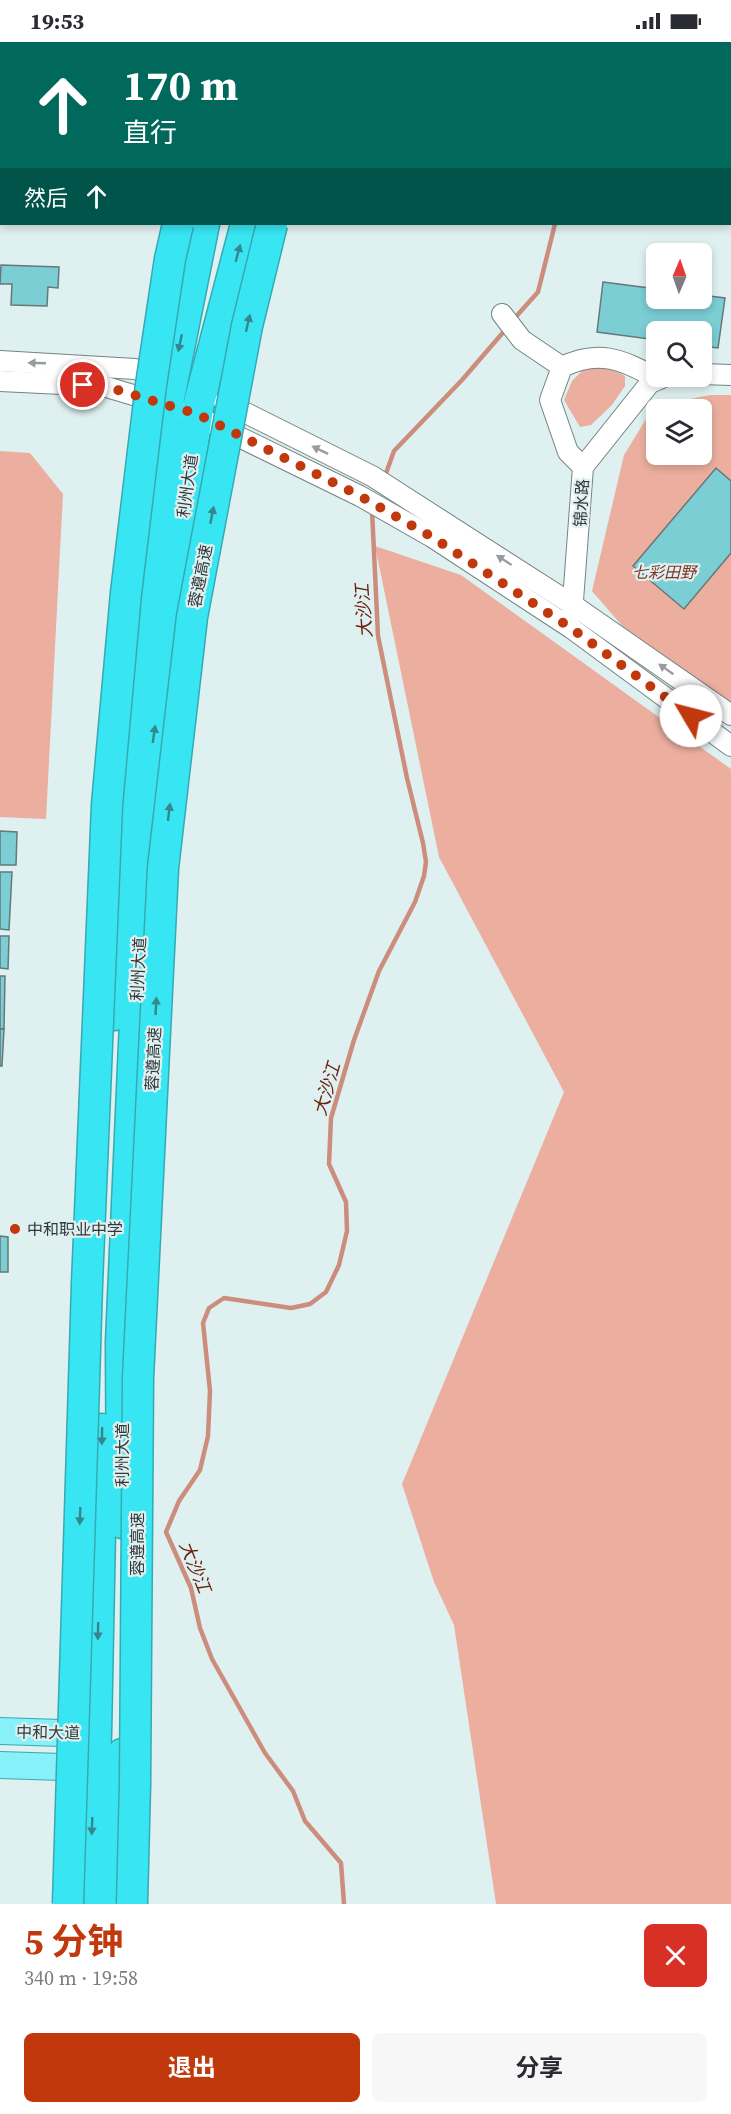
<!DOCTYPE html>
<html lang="zh">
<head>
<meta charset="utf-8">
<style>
	body { margin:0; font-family:"Source Serif 4","Noto Sans SC",serif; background:#f7f7f7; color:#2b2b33; height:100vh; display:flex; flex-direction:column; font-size:22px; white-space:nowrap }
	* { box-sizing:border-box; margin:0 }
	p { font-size:20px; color:#7c7c81 }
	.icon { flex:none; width:33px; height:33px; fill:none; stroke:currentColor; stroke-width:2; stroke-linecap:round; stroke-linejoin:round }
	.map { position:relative; height:1862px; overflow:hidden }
	.panel { display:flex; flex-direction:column; background:#fff; flex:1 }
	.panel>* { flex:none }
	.banner { position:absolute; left:0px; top:0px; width:732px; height:183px; box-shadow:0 3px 9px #0003; background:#00695c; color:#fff; overflow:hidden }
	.needle { width:39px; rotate:2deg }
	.fabs { position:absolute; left:646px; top:201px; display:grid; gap:12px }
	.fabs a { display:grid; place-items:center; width:66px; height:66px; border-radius:9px; background:#fff; box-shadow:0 3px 9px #0003; font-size:30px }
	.pin { position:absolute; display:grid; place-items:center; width:51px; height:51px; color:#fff; margin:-26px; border:3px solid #fff; border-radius:50%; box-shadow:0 2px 6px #0007 }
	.me { position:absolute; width:66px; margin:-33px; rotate:307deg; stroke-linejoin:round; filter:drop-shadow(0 0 4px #0008) }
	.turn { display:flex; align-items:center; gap:21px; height:126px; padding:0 24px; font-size:27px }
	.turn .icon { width:78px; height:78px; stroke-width:2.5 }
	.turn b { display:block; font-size:42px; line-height:51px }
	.then { display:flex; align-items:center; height:57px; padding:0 24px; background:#0003; gap:12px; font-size:22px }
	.round { display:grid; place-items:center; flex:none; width:63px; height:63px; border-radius:9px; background:#f7f7f7 }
	.overview { display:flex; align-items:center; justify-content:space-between; height:102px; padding:0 24px }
	h1 { font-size:36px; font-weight:700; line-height:45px; color:#c1380d }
	.action { display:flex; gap:12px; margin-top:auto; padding:12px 24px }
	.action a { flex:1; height:69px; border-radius:9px; background:#c1380d; color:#fff; font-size:24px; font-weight:700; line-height:69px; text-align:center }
	.action a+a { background:#f7f7f7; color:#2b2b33 }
	.status { display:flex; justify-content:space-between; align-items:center; height:42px; padding:0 30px; background:#fff; direction:ltr }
	.status svg { height:16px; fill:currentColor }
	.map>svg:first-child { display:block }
	.green { fill:#ecaf9f; fill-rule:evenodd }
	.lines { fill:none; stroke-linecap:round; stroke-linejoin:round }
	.stream { stroke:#cc8d7c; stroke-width:4.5 }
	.building { fill:#7cced5; stroke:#687778; stroke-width:1.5 }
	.minor-casing { stroke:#748384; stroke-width:22 }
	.major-casing { stroke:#36a9b2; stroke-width:28 }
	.highway-casing { stroke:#36a9b2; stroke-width:33 }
	.minor { stroke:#fff; stroke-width:20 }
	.major { stroke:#88f0f8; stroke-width:26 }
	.highway { stroke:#38e6f3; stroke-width:30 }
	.highway-bridge-casing { stroke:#36a9b2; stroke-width:33; stroke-linecap:butt }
	.highway-bridge { stroke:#38e6f3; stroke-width:30 }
	.oneway { fill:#35868d }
	.oneway2 { fill:#989c9c }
	.route { stroke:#c1380d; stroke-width:10; stroke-dasharray:0 18 }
	.poi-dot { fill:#c1380d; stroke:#dff0f1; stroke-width:2 }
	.labels { text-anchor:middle; stroke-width:4.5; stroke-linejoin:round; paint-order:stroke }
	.street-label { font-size:16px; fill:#323839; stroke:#dff0f1 }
	.park-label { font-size:16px; font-style:italic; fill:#813521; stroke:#dff0f1 }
	.poi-label { font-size:16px; fill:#323839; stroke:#dff0f1; text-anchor:start }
	.water-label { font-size:18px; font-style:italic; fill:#6c210c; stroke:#dff0f1 }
</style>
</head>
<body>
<div class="status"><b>19:53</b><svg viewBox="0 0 49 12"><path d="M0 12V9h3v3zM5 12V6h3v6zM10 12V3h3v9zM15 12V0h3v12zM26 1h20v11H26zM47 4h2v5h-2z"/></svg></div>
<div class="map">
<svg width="731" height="1862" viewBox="0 0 731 1862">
	<rect width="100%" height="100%" fill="#dff0f1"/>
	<g class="green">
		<path d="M 585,326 C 600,325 612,327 625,334 L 625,344 L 612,363 L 591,383 L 580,385 L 564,358 L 572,339 Z"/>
		<path d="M 710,353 L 731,353 L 731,661 L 624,586 L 592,549 L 624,413 L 654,364 ZM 657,368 L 702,368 L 702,412 L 657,412 Z"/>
		<polygon points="0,409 30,411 63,452 46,777 0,775"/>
		<polygon points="375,504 461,533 731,727 731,1862 496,1862 454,1583 434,1540 402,1442 564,1050 439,815"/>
	</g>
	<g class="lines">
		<g class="stream">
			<polyline points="662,2 663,0"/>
			<polyline points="513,278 538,250 555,182"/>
			<polyline points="385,434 394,409 462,338 506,287"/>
			<polyline points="344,1862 341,1821 305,1779 293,1749 265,1711 212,1617 200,1586 191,1546 166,1490 179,1459 200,1428 208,1394 210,1349 203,1281 209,1266 224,1256 291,1266 310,1262 326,1250 339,1223 347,1189 346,1160 329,1122 331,1076 354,998 379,929 415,860 424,834 426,820 423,801 407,736 378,594 372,468"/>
		</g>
	</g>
	<g class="building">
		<rect x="39" y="0" width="58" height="2"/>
		<polygon points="1,223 59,225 58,246 48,245 47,264 11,263 12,242 0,242"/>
		<polygon points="603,240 657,247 657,256 702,256 702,253 725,256 718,306 702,304 702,290 657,290 657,298 597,290"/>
		<polygon points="716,426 731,439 731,511 684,567 633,524"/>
		<polygon points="0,789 17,790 16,823 0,823"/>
		<polygon points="0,830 12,830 9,888 0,887"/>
		<polygon points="0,894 9,894 8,927 0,926"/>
		<polygon points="0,934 5,934 4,987 0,987"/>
		<polygon points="0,987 4,987 2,1024 0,1024"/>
		<polygon points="0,1194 8,1195 8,1230 0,1230"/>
	</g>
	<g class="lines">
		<g class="minor-casing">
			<g id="minor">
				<polyline points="502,272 522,298 562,325"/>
				<polyline points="0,319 135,327 163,336"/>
				<polyline points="702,332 731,333"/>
				<polyline points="0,339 103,344 160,361"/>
				<polyline points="224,360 372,434 573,563 731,673"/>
				<polyline points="188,370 360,454 432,495 571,586 731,704"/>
				<path d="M 583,425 L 568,410 L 550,358 L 562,325 C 601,306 623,319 659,337"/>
				<polyline points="572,572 583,425 650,341 666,334"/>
			</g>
		</g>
		<g class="major-casing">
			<g id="major">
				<polyline points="0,1689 92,1692"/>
				<polyline points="0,1723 93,1726"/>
			</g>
		</g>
		<g class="highway-casing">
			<g id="highway">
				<polyline points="220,2 220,0"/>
				<polyline points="250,2 250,0"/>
				<polyline points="291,2 292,0"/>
				<polyline points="317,2 318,0"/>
				<polyline points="115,973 127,706 138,605 169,356 204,182"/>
				<polyline points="122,1481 121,1300 134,1002 149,723 198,365 246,182"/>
				<polyline points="89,1862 96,1692 102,1387"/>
				<polyline points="115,1862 122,1712"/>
			</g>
		</g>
		<use href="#minor" class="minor"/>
		<use href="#major" class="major"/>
		<use href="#highway" class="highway"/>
		<g class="highway-bridge-casing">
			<g id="highway-bridge">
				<polyline points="68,1862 87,1242 107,763 126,551 151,343 170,217 178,182"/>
				<polyline points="132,1862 135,1742 138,1336 163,826 192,575 247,284 272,182"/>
			</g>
		</g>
		<use href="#highway-bridge" class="highway-bridge"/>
	</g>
	<defs><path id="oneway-solid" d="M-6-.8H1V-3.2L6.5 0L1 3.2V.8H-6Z" transform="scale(1.5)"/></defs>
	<g class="oneway">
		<use href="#oneway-solid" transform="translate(238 211) rotate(-75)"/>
		<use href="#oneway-solid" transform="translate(248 281) rotate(-77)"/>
		<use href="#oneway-solid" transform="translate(180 301) rotate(102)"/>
		<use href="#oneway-solid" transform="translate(212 473) rotate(-79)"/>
		<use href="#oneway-solid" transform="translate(154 692) rotate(-82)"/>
		<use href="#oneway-solid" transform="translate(169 770) rotate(-83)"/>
		<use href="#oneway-solid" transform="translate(156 964) rotate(-87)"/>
		<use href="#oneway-solid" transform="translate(102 1394) rotate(91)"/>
		<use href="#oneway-solid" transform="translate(80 1474) rotate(92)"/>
		<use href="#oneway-solid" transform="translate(98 1589) rotate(91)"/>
		<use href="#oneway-solid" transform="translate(92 1784) rotate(92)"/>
	</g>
	<g class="oneway2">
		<use href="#oneway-solid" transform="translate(37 321) rotate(-178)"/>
		<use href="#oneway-solid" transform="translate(320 408) rotate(-154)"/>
		<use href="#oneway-solid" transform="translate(504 518) rotate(-147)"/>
		<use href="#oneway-solid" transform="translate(666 627) rotate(-145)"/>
	</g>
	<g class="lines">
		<polyline class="route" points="83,343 104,344 197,372 360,454 432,495 571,586 691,674"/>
	</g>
	<circle class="poi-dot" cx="15" cy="1187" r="6"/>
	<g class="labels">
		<g class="street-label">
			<text transform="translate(187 444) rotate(-82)" y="6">利州大道</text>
			<text transform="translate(581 461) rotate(-87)" y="6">锦水路</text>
			<text transform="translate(200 534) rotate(-79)" y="6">蓉遵高速</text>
			<text transform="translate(138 927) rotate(-87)" y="6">利州大道</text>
			<text transform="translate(153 1017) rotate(-87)" y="6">蓉遵高速</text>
			<text transform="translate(122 1413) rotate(-90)" y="6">利州大道</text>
			<text transform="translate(137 1502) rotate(-90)" y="6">蓉遵高速</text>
			<text transform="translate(48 1690) rotate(1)" y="6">中和大道</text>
		</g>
		<g class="park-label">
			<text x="664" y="536">七彩田野</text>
		</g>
		<g class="poi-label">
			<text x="27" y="1193">中和职业中学</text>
		</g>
		<g class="water-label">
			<text transform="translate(364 569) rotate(-94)" y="6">大沙江</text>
			<text transform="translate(327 1047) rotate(-74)" y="6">大沙江</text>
			<text transform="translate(195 1525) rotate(68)" y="6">大沙江</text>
		</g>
	</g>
</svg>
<div class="fabs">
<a><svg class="needle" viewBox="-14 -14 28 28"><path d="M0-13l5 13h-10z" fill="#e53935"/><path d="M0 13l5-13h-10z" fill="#7c7c81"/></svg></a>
<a><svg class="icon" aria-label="search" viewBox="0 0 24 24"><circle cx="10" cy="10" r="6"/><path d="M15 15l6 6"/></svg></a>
<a><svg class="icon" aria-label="layers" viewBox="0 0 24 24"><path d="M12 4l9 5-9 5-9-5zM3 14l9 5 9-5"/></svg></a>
</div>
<div class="pin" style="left:83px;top:343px;background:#d93025"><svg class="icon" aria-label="arrive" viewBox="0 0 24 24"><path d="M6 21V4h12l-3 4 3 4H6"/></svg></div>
<svg class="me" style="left:691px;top:674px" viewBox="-20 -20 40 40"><circle r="19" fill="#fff"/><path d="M0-13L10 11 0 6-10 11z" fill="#c1380d"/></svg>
<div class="banner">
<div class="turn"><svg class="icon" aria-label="ahead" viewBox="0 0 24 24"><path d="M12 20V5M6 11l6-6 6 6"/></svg><div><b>170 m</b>直行</div></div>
<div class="then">然后<svg class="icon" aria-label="ahead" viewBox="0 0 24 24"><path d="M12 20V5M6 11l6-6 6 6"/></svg></div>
</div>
</div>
<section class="panel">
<div class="overview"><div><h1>5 分钟</h1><p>340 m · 19:58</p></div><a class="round" style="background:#d93025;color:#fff"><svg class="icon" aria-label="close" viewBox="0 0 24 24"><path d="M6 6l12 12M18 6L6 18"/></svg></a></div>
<div class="action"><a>退出</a><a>分享</a></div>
</section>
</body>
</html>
